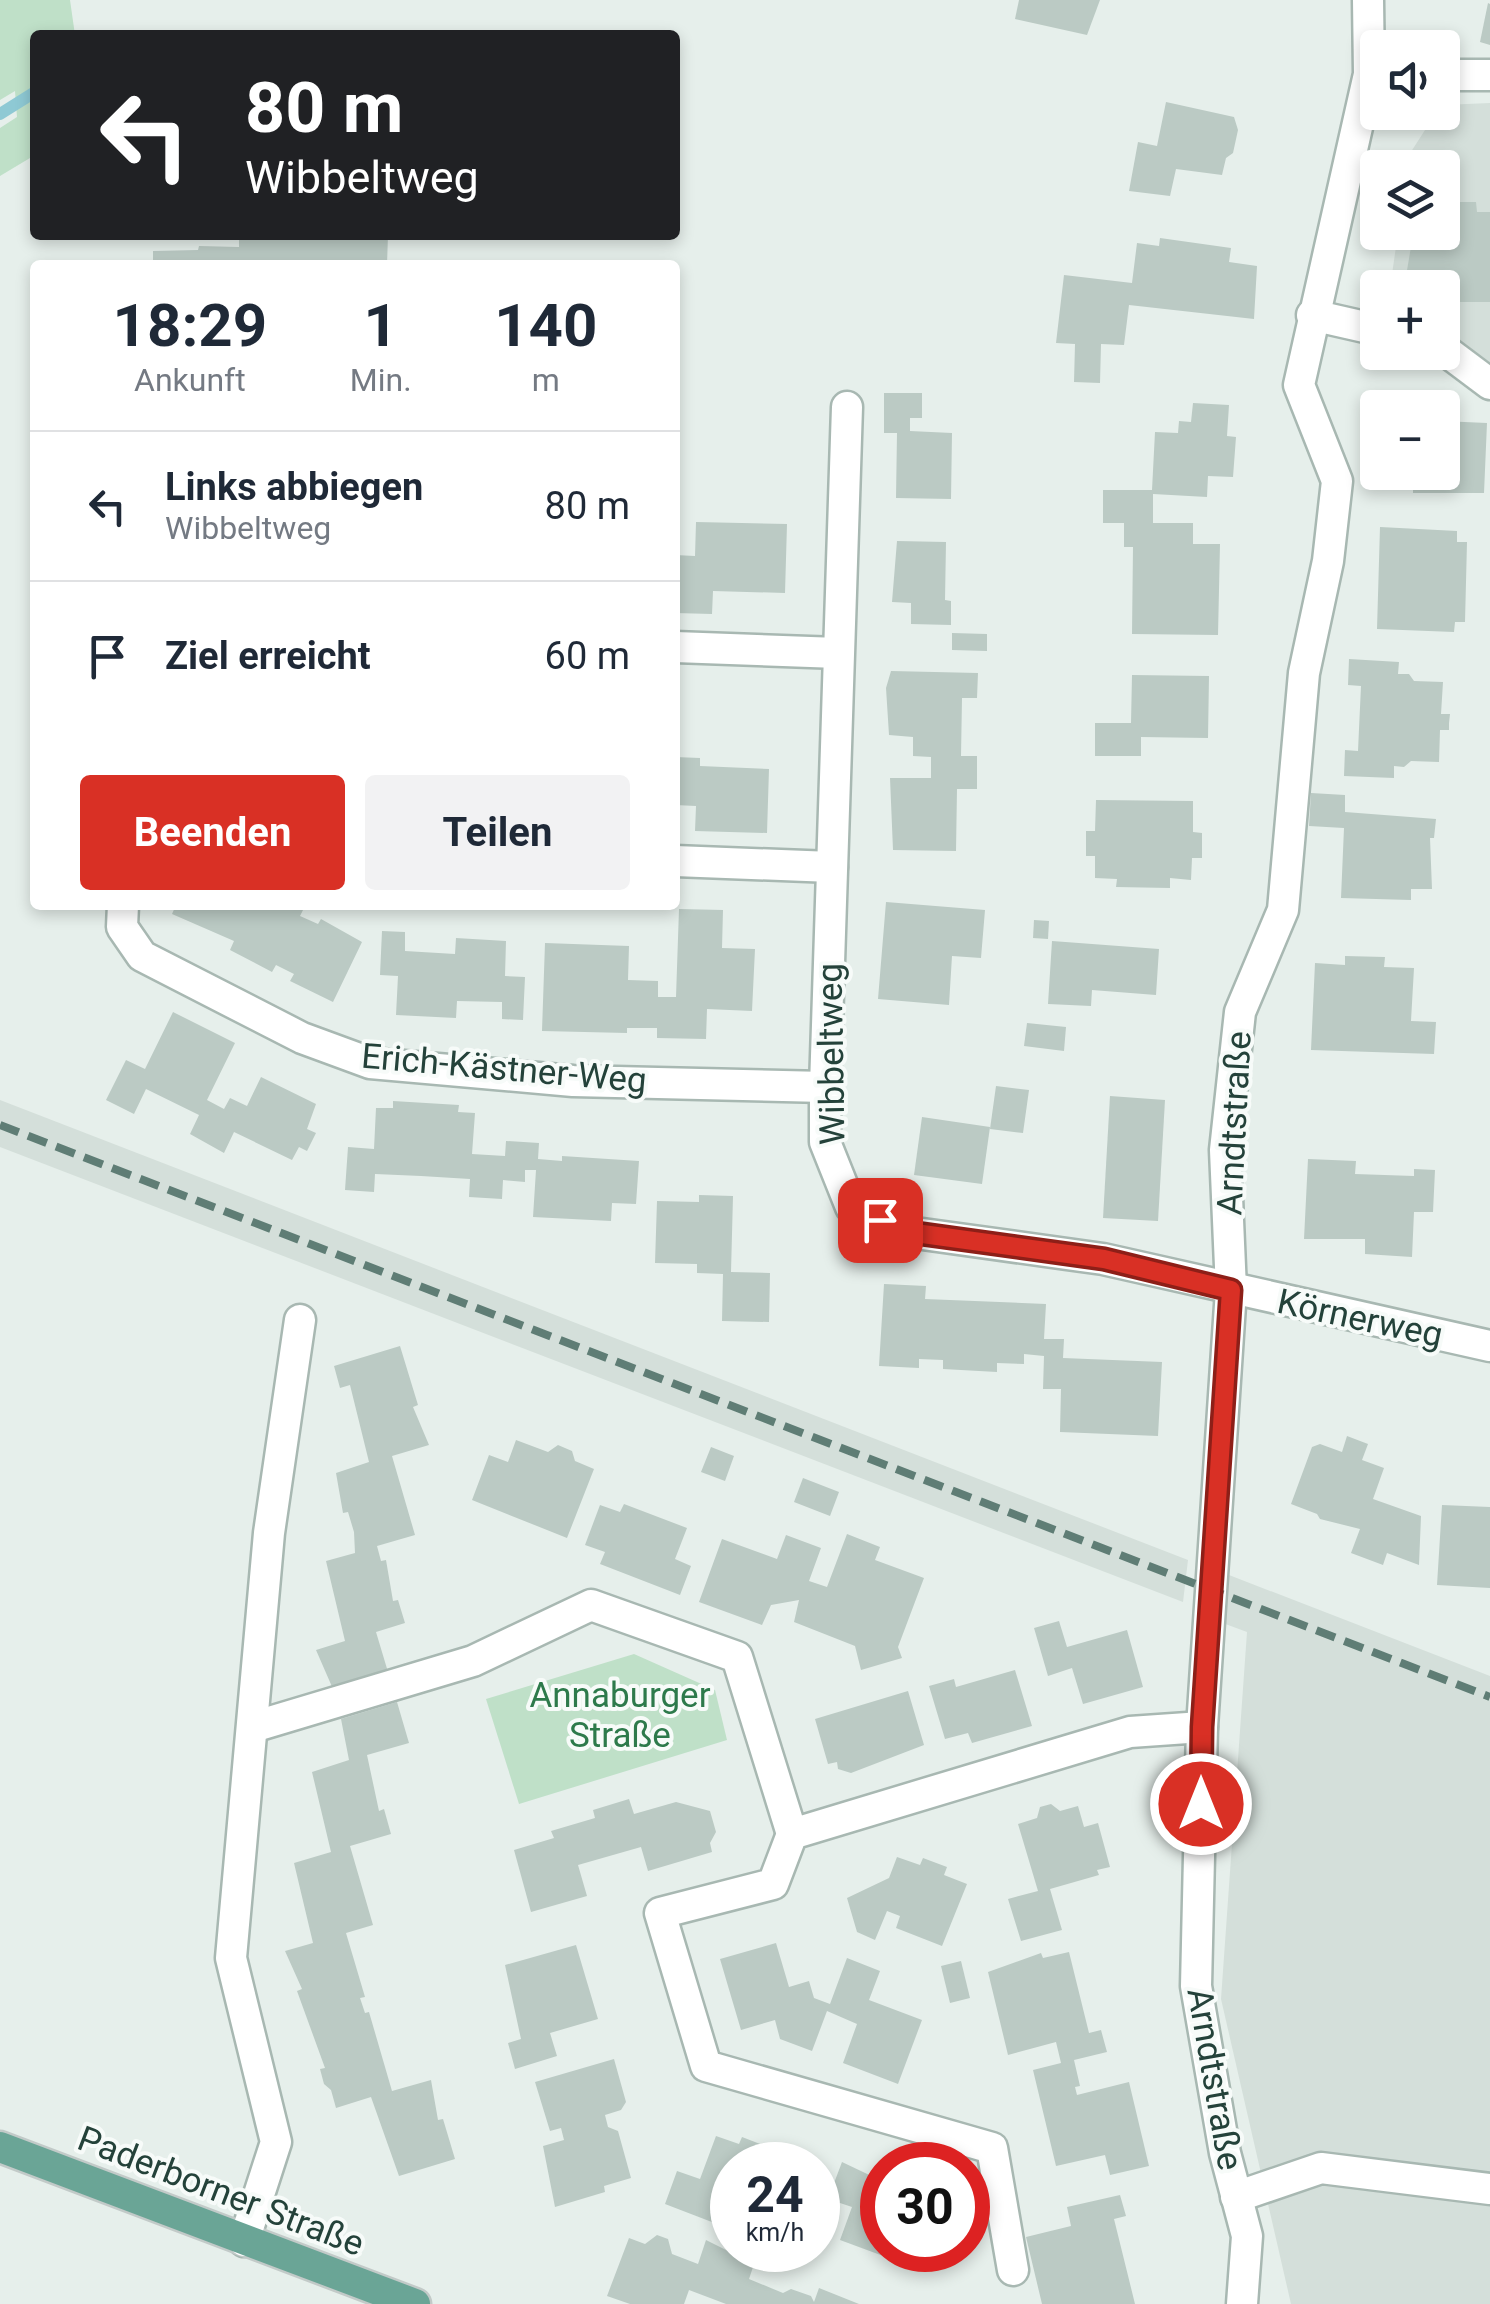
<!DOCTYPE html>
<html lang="de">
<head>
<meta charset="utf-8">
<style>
	body { margin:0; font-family:Roboto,sans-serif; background:#f2f2f3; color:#1f2937; height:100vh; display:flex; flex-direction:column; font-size:38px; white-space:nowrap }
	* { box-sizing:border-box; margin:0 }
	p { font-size:32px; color:#747a83 }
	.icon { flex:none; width:55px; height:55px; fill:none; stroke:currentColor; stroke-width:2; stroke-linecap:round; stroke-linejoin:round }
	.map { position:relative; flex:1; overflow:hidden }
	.drawer { position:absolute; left:30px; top:260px; width:650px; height:650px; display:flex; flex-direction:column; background:#fff; border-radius:10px; box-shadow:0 5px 15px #0003 }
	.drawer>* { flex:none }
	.guide { position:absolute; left:30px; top:30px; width:650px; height:210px; border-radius:10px; box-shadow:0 5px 15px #0003; background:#202124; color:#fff; overflow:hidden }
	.tools { position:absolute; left:1360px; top:30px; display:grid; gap:20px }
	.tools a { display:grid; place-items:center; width:100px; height:100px; border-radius:10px; background:#fff; box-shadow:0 5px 15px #0003; font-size:50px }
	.speed { position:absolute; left:710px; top:2142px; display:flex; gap:20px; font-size:50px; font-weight:700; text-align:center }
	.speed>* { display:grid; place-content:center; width:130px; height:130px; border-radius:50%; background:#fff; box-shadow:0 5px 15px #0003; line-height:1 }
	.speed small { font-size:25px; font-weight:400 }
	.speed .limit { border:15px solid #d22; background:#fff; color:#111 }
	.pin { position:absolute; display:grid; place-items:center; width:85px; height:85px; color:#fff; margin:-42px; border-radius:20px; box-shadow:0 5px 15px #0006 }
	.me { position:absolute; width:110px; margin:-55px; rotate:0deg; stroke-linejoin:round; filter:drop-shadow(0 0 8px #0008) }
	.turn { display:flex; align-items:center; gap:35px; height:210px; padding:0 50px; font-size:45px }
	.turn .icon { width:130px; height:130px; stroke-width:2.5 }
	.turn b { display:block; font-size:70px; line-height:85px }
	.eta { display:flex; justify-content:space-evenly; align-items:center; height:170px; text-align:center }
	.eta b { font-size:60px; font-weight:700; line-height:70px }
	.primary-button { display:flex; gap:20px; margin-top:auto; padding:20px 50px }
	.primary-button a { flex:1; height:115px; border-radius:10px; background:#d93025; color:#fff; font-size:40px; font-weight:700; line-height:115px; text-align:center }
	.primary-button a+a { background:#f2f2f3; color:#1f2937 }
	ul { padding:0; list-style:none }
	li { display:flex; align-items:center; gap:30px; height:150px; padding:0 50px; border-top:2px solid #e0e1e3 }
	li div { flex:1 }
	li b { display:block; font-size:38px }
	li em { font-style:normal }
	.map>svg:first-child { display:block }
	.built { fill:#d4dfda }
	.green { fill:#bfe0c8 }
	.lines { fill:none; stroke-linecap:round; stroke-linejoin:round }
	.stream { stroke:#8ec9d4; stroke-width:12 }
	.building { fill:#bbcac4 }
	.minor-casing { stroke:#a8b8b2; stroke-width:35 }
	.major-casing { stroke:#c2cac8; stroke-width:35 }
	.minor { stroke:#fff; stroke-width:30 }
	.major { stroke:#6aa596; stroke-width:30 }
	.rail { stroke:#5f7d75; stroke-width:8; stroke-dasharray:20 10; stroke-linecap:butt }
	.route-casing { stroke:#8d1f18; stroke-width:25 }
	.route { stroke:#d93025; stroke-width:18 }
	.labels { text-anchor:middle; stroke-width:8; stroke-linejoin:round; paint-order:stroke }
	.street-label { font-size:35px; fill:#24423a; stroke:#f7fbf9 }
	.park-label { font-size:35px; fill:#2d7a4b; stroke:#f7fbf9 }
</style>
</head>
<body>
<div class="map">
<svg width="1490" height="2304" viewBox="0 0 1490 2304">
	<rect width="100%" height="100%" fill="#e6efeb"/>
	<g class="built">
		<polygon points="1490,103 1490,371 1443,337 1442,288 1390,288 1398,233 1442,232 1442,168 1406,167 1407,158 1436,113 1442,112 1443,105"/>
		<polygon points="0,1100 1188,1560 1183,1602 0,1147"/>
		<polygon points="1229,1575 1490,1676 1490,2304 1291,2304 1221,1999 1247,1632 1220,1622"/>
	</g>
	<g class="green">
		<polygon points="0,0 70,0 75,35 35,35 35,155 0,176 0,128 17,117 15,91 0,100"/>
		<polygon points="634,1654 715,1690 727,1740 519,1804 486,1699"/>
	</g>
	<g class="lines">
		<polyline class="stream" points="0,114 35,92"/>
	</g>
	<g class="building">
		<polygon points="1019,0 1100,0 1087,35 1015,19"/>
		<polygon points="1488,3 1490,4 1490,45 1480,42"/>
		<polygon points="1166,102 1234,117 1238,130 1233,153 1226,158 1222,175 1176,169 1170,196 1129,191 1138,142 1157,146"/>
		<polygon points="1442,202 1476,202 1477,212 1490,212 1490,302 1442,302 1442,288 1404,288 1413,235 1442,232"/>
		<polygon points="239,235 388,235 387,265 153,265 153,251 198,250 199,246 239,247"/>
		<polygon points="1160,238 1231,248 1229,262 1257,266 1254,319 1129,305 1124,345 1101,344 1100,383 1074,382 1075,344 1056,343 1064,275 1132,283 1137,243 1159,246"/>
		<polygon points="884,393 922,393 922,418 910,418 910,431 952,433 951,499 896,498 897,433 884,433"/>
		<polygon points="1193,403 1229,405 1227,436 1236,437 1233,477 1208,476 1207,497 1153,494 1153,523 1193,523 1193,544 1220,544 1218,635 1132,634 1133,547 1124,547 1124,523 1103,523 1103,490 1152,490 1155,432 1178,433 1179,421 1191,422"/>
		<polygon points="1442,421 1487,423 1484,493 1413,493 1413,489 1382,487 1383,472 1442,472"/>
		<polygon points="696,522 787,524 785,593 713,591 712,614 675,613 675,555 695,556"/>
		<polygon points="1380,527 1457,531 1457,542 1467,542 1465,622 1455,622 1454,632 1377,629"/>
		<polygon points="897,541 946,542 945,600 951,601 951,625 911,624 911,603 892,602"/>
		<polygon points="952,633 987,634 987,651 952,650"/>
		<polygon points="1349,659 1399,662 1398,674 1409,674 1414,681 1443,682 1441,714 1450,714 1449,723 1449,730 1440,730 1439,762 1411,761 1404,767 1394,766 1394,778 1344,776 1345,750 1358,751 1359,729 1361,686 1348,685"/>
		<polygon points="891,671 978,673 977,698 962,698 961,756 977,756 977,789 957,789 956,851 893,850 890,778 931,778 931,757 913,756 913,737 889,735 886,688"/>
		<polygon points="1132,675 1209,676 1208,738 1141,737 1141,756 1095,756 1095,723 1131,723"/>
		<polygon points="675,757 700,758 700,766 769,769 767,833 695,831 696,806 675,805"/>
		<polygon points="1311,793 1345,795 1345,812 1436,819 1434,838 1430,838 1432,889 1411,889 1411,900 1341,898 1344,828 1309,826"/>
		<polygon points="1096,800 1193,801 1193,832 1202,833 1202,858 1192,858 1191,880 1170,878 1170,888 1116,887 1117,879 1095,878 1095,856 1086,856 1086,831 1095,831"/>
		<polygon points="886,902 985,910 981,958 952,956 949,1005 878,999"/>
		<polygon points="176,905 293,905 303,910 300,916 318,924 321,919 362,942 333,1002 290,981 294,974 276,965 272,972 230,950 234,941 172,914"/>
		<polygon points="679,909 723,910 722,948 755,949 752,1011 707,1009 706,1039 657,1038 657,1028 627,1028 627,1033 542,1031 545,943 629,946 628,980 658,981 658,997 676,997"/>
		<polygon points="1034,920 1049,921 1048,939 1033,938"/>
		<polygon points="382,931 405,932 405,951 455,954 456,938 506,941 505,976 525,977 523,1020 502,1019 502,1002 457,1001 456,1018 396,1015 398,976 380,975"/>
		<polygon points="1052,941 1159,949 1156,995 1092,990 1091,1006 1048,1004"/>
		<polygon points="1345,956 1385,957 1384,967 1414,968 1411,1021 1436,1022 1434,1054 1311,1050 1315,963 1345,965"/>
		<polygon points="173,1012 235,1043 207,1100 224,1109 230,1098 247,1106 261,1077 316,1104 307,1129 316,1133 307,1151 299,1147 292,1160 234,1132 224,1153 190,1134 199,1115 146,1089 134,1114 106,1100 126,1060 145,1069"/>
		<polygon points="1027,1023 1066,1027 1064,1051 1024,1046"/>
		<polygon points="996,1086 1029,1090 1023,1133 990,1129"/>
		<polygon points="1110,1096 1165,1100 1158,1221 1103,1218"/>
		<polygon points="393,1101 459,1105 458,1112 475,1113 472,1154 505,1156 506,1141 539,1143 538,1159 562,1161 562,1156 639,1161 636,1204 612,1203 611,1221 533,1217 536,1170 525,1170 525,1182 503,1180 502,1199 469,1197 470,1179 421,1176 375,1174 374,1192 345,1190 348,1147 374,1149 376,1108 393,1108"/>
		<polygon points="922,1117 990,1127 982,1184 914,1175"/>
		<polygon points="1308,1159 1356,1161 1355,1174 1414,1176 1414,1169 1435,1170 1433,1212 1414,1212 1412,1257 1365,1254 1365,1239 1304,1239"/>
		<polygon points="699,1195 733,1196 731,1272 770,1273 769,1322 722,1321 723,1274 697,1273 697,1264 655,1263 657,1201 699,1202"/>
		<polygon points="884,1284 926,1286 925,1299 1046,1304 1044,1339 1064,1339 1063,1358 1162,1362 1158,1436 1060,1432 1061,1389 1043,1389 1044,1356 1024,1354 1024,1364 997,1363 997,1372 943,1369 943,1360 919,1359 919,1368 879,1366"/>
		<polygon points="400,1346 418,1405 413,1407 429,1445 392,1456 415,1535 377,1546 381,1561 386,1560 393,1601 398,1600 405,1623 376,1632 388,1672 333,1689 316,1650 345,1641 326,1561 355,1553 354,1532 348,1512 343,1513 336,1473 369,1462 350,1385 340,1388 334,1366"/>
		<polygon points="1347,1436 1368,1444 1362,1460 1384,1468 1373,1499 1421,1516 1419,1565 1387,1553 1383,1565 1351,1553 1360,1529 1320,1519 1317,1514 1291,1504 1312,1447 1320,1444 1342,1452"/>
		<polygon points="516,1440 548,1452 558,1445 572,1451 575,1461 594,1469 567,1538 472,1500 489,1455 508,1462"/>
		<polygon points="711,1447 734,1456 725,1481 701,1472"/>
		<polygon points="803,1478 839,1492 830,1516 794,1502"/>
		<polygon points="624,1504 687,1528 675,1559 691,1566 680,1595 600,1564 605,1552 585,1545 600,1505 620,1512"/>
		<polygon points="1442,1505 1490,1507 1490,1588 1437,1585"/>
		<polygon points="847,1534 880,1547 875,1560 924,1578 898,1647 902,1658 861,1670 855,1646 794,1622 799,1600 771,1605 762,1625 699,1602 722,1539 777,1559 786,1535 821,1548 809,1581 827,1587"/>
		<polygon points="1059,1621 1067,1647 1127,1630 1143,1687 1083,1704 1072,1668 1048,1676 1034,1628"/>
		<polygon points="1015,1670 1032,1726 972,1743 968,1733 945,1739 929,1686 954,1679 956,1687"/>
		<polygon points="908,1691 924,1745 851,1773 838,1769 837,1762 828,1764 815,1719"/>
		<polygon points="397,1702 409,1743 367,1755 379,1811 384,1809 391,1834 350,1846 373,1925 346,1933 365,1997 360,1998 365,2013 369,2012 392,2091 431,2080 438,2120 443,2119 455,2159 399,2176 371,2097 336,2108 331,2090 324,2084 320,2069 325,2068 297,1991 302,1989 285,1951 313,1943 294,1863 331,1852 312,1772 349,1760 341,1719"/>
		<polygon points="629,1799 634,1814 676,1802 710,1811 716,1832 710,1843 712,1852 648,1871 641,1847 578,1865 587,1896 531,1912 514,1850 554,1838 551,1831 595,1818 593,1810"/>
		<polygon points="1051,1804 1060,1811 1078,1806 1084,1827 1098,1823 1110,1867 1097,1870 1099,1875 1050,1889 1062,1930 1021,1941 1008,1899 1038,1891 1018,1824 1037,1818 1040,1807"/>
		<polygon points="897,1857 920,1865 923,1858 947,1867 944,1875 967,1884 942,1946 896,1928 900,1916 887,1911 875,1940 857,1932 847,1898 889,1878"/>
		<polygon points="776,1943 789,1987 809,1981 814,1998 830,2004 847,1958 880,1971 869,2000 922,2020 898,2084 843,2063 857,2024 827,2011 812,2051 780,2039 775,2020 741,2030 720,1959"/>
		<polygon points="576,1945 598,2019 550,2033 557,2056 515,2069 508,2043 521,2039 505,1965"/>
		<polygon points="1069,1952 1089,2033 1101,2030 1107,2052 1074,2060 1080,2086 1075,2087 1077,2095 1129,2082 1149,2166 1110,2175 1105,2155 1056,2166 1033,2070 1061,2063 1056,2042 1008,2055 988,1972 1041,1953 1043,1958"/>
		<polygon points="961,1961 970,1998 950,2003 941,1966"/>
		<polygon points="614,2059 626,2102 621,2110 605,2115 608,2127 618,2131 631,2178 604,2186 605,2192 555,2207 543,2146 564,2140 561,2128 550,2131 535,2082"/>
		<polygon points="716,2136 739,2144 742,2137 765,2146 763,2153 785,2161 784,2165 732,2165 732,2210 724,2206 717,2224 665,2204 677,2171 700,2179"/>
		<polygon points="842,2162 882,2181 882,2250 929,2250 921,2270 840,2240 852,2207 828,2199"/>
		<polygon points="1120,2195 1126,2216 1114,2219 1135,2304 1042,2304 1026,2237 1071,2226 1067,2207"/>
		<polygon points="657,2235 668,2239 672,2254 698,2264 706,2240 754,2264 749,2279 783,2293 791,2289 811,2296 814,2302 819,2288 859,2304 726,2304 689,2290 684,2304 630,2304 607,2296 629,2238 645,2244"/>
	</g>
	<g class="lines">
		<g class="minor-casing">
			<g id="minor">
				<polyline points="1442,75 1490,75"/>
				<polyline points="1312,315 1378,330"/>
				<polyline points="1442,348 1490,384"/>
				<polyline points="847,407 825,1087 825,1142 851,1207 908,1232 1103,1259 1490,1346"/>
				<polyline points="675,647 838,653"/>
				<polyline points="675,861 832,867"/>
				<polyline points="123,905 122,927 142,956 302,1038 370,1063 573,1081 825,1087"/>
				<polyline points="253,1727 473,1661 591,1605 737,1657 792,1834"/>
				<polyline points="1236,2197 1321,2168 1490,2189"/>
				<polyline points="244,2241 276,2142 231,1958 269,1533 300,1320"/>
				<polyline points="1013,2270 992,2148 706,2066 660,1913 773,1884 792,1834 1130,1732 1202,1727"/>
				<polyline points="1242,2304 1247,2236 1225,2153 1196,1986 1202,1727 1231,1290 1225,1150 1240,1012 1283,910 1304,673 1328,561 1337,481 1299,385 1369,74 1368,0"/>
			</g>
		</g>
		<g class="major-casing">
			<polyline id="major" points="0,2147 415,2304"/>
		</g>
		<use href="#minor" class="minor"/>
		<use href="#major" class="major"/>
		<polyline class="rail" points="0,1125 1490,1697"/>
	</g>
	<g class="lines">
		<g class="route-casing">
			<polyline id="route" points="880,1220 908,1232 1104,1259 1231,1290 1202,1727 1201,1804"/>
		</g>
		<use href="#route" class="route"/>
	</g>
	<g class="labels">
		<g class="street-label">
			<text transform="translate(831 1054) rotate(-91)" y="12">Wibbeltweg</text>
			<text transform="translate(504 1068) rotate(5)" y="12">Erich-Kästner-Weg</text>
			<text transform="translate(1234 1123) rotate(-87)" y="12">Arndtstraße</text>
			<text transform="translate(1360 1318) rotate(12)" y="12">Körnerweg</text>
			<text transform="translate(1215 2079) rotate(80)" y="12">Arndtstraße</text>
			<text transform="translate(221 2191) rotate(21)" y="12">Paderborner Straße</text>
		</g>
		<g class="park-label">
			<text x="620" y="1707">Annaburger<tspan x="620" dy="40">Straße</tspan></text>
		</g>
	</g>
</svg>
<div class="tools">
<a><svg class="icon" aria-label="sound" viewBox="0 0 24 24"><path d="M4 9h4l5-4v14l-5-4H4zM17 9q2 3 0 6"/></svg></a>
<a><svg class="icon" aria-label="layers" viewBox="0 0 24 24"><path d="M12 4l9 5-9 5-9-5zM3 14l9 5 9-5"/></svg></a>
<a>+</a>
<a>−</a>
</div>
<div class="speed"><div>24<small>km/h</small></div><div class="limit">30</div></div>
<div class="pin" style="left:880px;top:1220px;background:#d93025"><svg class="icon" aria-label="arrive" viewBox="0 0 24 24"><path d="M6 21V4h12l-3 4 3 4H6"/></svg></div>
<svg class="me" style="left:1201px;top:1804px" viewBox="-20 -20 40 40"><circle r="17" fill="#d93025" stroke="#fff" stroke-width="3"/><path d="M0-11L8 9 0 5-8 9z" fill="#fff"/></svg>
<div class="guide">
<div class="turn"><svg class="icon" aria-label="left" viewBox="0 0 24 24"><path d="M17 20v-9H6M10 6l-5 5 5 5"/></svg><div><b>80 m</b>Wibbeltweg</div></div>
</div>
<section class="drawer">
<div class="eta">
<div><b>18:29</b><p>Ankunft</p></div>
<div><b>1</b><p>Min.</p></div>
<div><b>140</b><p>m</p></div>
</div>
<ul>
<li><svg class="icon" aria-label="left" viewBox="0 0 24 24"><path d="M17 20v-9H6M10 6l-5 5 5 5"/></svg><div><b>Links abbiegen</b><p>Wibbeltweg</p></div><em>80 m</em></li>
<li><svg class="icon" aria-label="arrive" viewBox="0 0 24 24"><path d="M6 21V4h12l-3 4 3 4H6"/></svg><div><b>Ziel erreicht</b></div><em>60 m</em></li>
</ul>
<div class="primary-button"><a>Beenden</a><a>Teilen</a></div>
</section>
</div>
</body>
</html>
